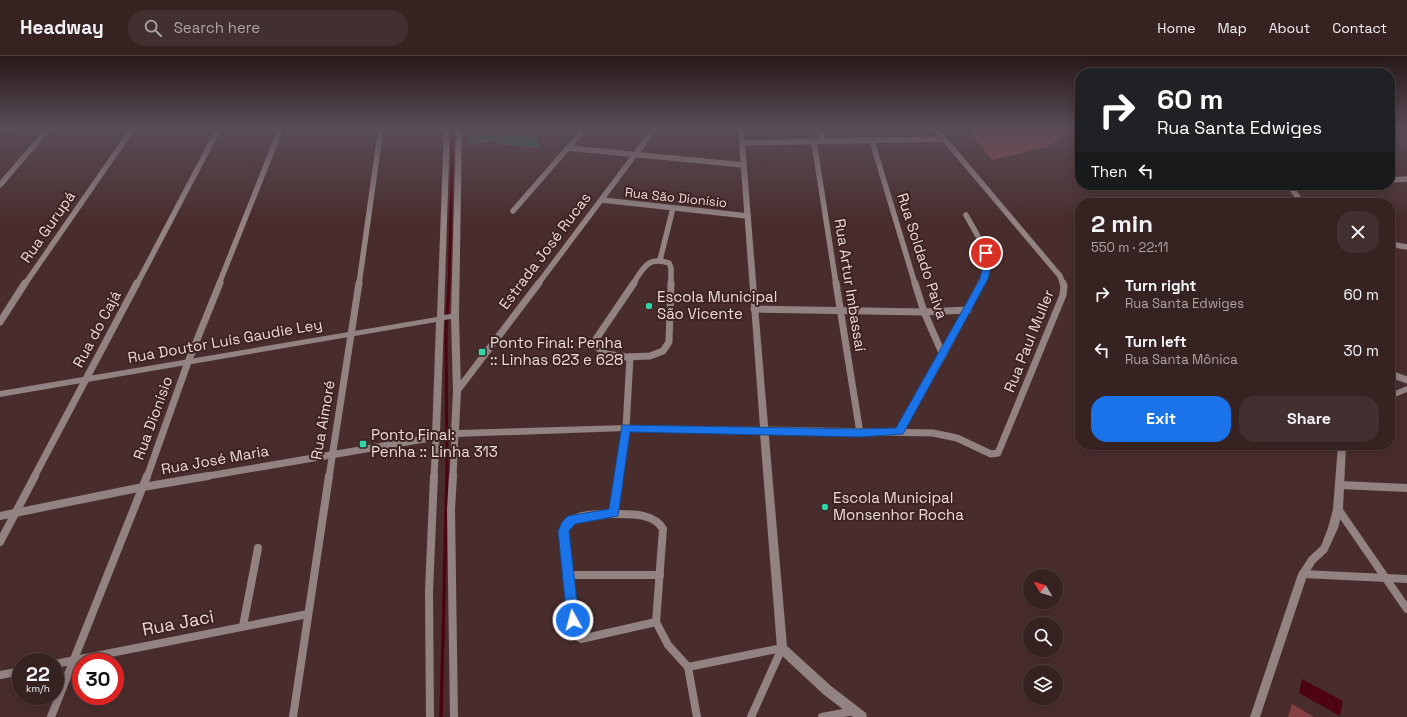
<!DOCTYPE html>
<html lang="en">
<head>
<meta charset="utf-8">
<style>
	body { margin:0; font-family:"Space Grotesk",sans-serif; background:#422f2f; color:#f1f3f6; height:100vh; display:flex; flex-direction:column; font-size:15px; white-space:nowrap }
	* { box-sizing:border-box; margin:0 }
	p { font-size:13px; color:#aaa4a5 }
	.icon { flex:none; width:22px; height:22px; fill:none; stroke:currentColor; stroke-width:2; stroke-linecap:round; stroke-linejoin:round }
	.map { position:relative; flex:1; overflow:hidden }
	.side { position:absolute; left:1075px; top:142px; width:320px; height:252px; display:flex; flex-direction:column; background:#372222; border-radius:16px; box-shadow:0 2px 10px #0003,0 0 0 1px #513f40 }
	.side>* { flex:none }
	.top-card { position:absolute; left:1075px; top:12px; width:320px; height:122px; border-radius:16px; box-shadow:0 2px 10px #0003,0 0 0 1px #513f40; background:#202124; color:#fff; overflow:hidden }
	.needle { width:26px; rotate:308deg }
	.controls { position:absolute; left:1023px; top:513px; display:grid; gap:8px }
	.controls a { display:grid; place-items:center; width:40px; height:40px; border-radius:50%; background:#372222; box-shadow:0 2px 10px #0003,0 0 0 1px #513f40; font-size:20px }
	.speed { position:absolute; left:12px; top:597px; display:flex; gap:8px; font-size:20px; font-weight:700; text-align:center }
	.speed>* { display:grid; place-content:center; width:52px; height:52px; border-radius:50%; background:#372222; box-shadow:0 2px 10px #0003,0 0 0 1px #513f40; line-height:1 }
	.speed small { font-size:10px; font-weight:400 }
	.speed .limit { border:6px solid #d22; background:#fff; color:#111 }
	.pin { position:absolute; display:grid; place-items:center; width:34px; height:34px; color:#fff; margin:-17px; border:2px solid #fff; border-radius:50%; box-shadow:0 1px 4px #0007 }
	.me { position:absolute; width:44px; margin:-22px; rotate:353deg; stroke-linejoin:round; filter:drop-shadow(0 0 3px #0008) }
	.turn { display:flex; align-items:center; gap:14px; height:84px; padding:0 16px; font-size:18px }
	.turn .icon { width:52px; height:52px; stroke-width:2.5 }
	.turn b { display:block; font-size:28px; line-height:34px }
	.then { display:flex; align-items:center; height:38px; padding:0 16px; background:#0003; gap:8px; font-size:15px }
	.round { display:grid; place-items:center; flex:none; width:42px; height:42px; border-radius:16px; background:#422f2f }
	.head { display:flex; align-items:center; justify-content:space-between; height:68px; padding:0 16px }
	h1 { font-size:24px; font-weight:600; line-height:30px }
	.primary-button { display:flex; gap:8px; margin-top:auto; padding:8px 16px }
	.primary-button a { flex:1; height:46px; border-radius:16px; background:#1a73e8; color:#fff; font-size:16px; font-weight:600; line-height:46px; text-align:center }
	.primary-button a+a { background:#422f2f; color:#f1f3f6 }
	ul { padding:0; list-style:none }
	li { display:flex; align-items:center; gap:12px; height:56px; padding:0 16px }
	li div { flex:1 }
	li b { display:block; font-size:15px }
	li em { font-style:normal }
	header { display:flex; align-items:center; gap:24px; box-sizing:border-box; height:56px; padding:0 20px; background:#372222; border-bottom:1px solid #513f40 }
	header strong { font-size:19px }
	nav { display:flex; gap:22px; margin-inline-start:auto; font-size:14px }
	.search { width:280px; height:36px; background:#422f2f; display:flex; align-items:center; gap:10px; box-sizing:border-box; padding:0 14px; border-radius:16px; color:#aaa4a5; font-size:15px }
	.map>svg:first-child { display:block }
	.green { fill:#844042 }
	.forest { fill:#934649 }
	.water { fill:#4d0310 }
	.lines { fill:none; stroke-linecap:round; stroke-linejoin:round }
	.stream-far2 { stroke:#4d0310; stroke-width:2.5 }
	.stream-far1 { stroke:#4d0310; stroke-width:3 }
	.stream { stroke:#4d0310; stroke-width:3.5 }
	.building { fill:#11634e; stroke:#537367 }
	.minor-far2 { stroke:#928282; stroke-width:5.5 }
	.minor-far1 { stroke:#928282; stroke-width:7 }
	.minor { stroke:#928282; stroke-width:8 }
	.tertiary { fill:#928282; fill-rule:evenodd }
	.primary { fill:#eecfce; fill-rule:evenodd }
	.route { fill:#1a73e8; stroke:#114b97 }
	.poi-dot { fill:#30d4a9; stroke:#3e2323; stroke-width:1.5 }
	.labels { text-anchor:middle; stroke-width:4; stroke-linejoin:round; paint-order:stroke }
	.far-street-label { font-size:13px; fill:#ecd9d9; stroke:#3e2323 }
	.street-label { font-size:15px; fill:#ecd9d9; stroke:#3e2323 }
	.poi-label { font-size:15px; fill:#ecd9d9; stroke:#3e2323; text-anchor:start }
	.near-street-label { font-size:18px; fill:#ecd9d9; stroke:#3e2323 }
</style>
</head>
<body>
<header>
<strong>Headway</strong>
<div class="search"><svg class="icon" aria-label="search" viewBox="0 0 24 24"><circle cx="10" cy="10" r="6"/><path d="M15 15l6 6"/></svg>Search here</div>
<nav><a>Home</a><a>Map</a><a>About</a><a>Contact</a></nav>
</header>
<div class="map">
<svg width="1407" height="661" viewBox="0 0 1407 661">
	<rect width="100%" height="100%" fill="#492d2d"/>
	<polygon class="green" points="1292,648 1314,661 1288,661"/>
	<polygon class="forest" points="967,72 1074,72 1047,91 992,104"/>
	<polygon class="water" points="1302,623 1343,645 1340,660 1299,637"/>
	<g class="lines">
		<polyline class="stream-far2" points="449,228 452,109 451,72"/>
		<polyline class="stream-far1" points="447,421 446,277 449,227"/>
		<polyline class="stream" points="441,661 447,420"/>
	</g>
	<polygon class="building" points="470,72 533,72 539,78 535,80 539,91 532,91 498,87 498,83 470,88"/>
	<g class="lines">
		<g class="minor-far2">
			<polyline points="819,72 823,85"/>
			<polyline points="935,72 1060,220 1063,228"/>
			<polyline points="1074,72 1080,79"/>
			<polyline points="872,85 915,228"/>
			<polyline points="814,86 836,228"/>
			<polyline points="742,87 944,83"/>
			<polyline points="568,92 744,109"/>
			<polyline points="1390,124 1407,123"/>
			<polyline points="0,129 49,72"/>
			<polyline points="1289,129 1302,147"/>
			<polyline points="602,144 748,160"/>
			<polyline points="513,155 581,77 579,72"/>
			<path d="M 966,159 C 979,183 995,201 980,228"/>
			<polyline points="1390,188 1407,191"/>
			<polyline points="660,204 673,152"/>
			<polyline points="25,228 133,72"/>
			<polyline points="137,228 219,72"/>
			<polyline points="219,228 281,72"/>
			<polyline points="359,228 381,72"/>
			<polyline points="538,228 655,72"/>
			<path d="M 633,228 C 643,212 648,200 669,207 L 671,212 L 671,228"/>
		</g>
		<g class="minor-far1">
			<polyline points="634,227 596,283 596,290 606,298 626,301 650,300 663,295 669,286 671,227"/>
			<polyline points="836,227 860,377"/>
			<polyline points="915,227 924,256 943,299"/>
			<polyline points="754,253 924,256 968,254"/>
			<polyline points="0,266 25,227"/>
			<polyline points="1390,318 1407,324"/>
			<polyline points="457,335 539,227"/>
			<polyline points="765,374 933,377 957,382 991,398 998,397 1063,239 1064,230 1063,227"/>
			<polyline points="899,376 943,299 981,227"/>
			<polyline points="34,421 137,227"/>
			<polyline points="147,421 188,306 220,227"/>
			<polyline points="202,421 436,381 434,421"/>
			<polyline points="329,421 359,227"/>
			<polyline points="453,421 455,378"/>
			<polyline points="619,421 626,372 630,301"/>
		</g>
		<g class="minor">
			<polyline points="453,420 451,453 454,661"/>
			<polyline points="1340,429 1407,432"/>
			<polyline points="1338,453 1407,553"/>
			<polyline points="614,457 619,420"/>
			<path d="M 615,458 C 631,458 654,457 663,473 L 656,566 L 581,583 L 575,578 L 563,475 C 571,456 597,458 615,458 Z"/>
			<polyline points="0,460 143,431 208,420"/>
			<polyline points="0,486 35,420"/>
			<polyline points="1303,518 1407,523"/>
			<polyline points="567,519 660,519"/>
			<polyline points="656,566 668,589 688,611 697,661"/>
			<polyline points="243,570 258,492"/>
			<polyline points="55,608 308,558"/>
			<polyline points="688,611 782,592"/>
			<polyline points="0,619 21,615"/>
			<polyline points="51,661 147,420"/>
			<polyline points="293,661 329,420"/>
			<polyline points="430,661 429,535 434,420"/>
			<polyline points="751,661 782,592"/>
			<polyline points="822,661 854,655"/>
		</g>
		<g class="tertiary">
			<path d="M 444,72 L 450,72 L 444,259 L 451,258 L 456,72 L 462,72 L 459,260 L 461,335 L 459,374 L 626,369 L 760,371 L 738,72 L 744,72 C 757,245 772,417 787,590 L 831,630 L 866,657 L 867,661 L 853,661 L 823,638 L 778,596 L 777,592 L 760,377 L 626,375 L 455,381 L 436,384 L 433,383 L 432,381 L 436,266 L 0,341 L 0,335 L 437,261 ZM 451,263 L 453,335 L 451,375 L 440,377 L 444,264 Z"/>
			<polygon points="1407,330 1407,336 1390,343 1390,337"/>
			<polygon points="1338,389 1346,389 1343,453 1338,472 1327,496 1315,507 1307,520 1260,661 1250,661 1298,518 1309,501 1321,490 1328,472 1333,453"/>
		</g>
		<polygon class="primary" points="0,72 22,72 18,74 0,76"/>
	</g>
	<linearGradient id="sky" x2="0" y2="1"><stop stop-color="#281919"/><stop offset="0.44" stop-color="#594c57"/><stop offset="1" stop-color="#594c57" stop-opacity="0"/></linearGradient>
	<rect width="1407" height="165" fill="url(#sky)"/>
	<polygon class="route" points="986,194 990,197 992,205 988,223 903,378 860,381 630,376 618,460 575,468 569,475 579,564 577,567 573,569 569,567 567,564 558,475 562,466 568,460 609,453 622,369 860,373 896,372 980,223 984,205 982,197"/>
	<g class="poi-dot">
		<circle cx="649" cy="250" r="4"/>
		<rect x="478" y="292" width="8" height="8" rx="2"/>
		<rect x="359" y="384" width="8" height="8" rx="2"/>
		<circle cx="825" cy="451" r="4"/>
	</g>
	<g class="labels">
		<g class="far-street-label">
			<text transform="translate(676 141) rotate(6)" y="5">Rua São Dionísio</text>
		</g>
		<g class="street-label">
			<text transform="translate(48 171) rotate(-55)" y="5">Rua Gurupá</text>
			<text transform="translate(545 195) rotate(-53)" y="5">Estrada José Rucas</text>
			<text transform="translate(922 200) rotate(72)" y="5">Rua Soldado Paiva</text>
			<text transform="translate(850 229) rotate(81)" y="5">Rua Artur Imbassaí</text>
			<text transform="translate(97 273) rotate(-62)" y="5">Rua do Cajá</text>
			<text transform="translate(225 285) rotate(-10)" y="5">Rua Doutor Luís Gaudie Ley</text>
			<text transform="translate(1029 285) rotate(-68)" y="5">Rua Paul Muller</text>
			<text transform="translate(153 362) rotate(-70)" y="5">Rua Dionísio</text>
			<text transform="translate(323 364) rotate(-80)" y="5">Rua Aimoré</text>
			<text transform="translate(215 404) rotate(-10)" y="5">Rua José Maria</text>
		</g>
		<g class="poi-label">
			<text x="657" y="246">Escola Municipal<tspan x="657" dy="17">São Vicente</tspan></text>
			<text x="490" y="292">Ponto Final: Penha<tspan x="490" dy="17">:: Linhas 623 e 628</tspan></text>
			<text x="371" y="384">Ponto Final:<tspan x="371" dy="17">Penha :: Linha 313</tspan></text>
			<text x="833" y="447">Escola Municipal<tspan x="833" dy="17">Monsenhor Rocha</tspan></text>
		</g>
		<g class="near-street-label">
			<text transform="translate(178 567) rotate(-11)" y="6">Rua Jaci</text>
		</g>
	</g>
</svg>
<div class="controls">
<a><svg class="needle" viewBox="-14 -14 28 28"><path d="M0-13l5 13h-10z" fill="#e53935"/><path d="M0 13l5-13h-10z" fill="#aaa4a5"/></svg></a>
<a><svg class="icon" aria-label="search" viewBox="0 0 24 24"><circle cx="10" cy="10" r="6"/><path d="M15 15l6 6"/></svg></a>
<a><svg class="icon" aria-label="layers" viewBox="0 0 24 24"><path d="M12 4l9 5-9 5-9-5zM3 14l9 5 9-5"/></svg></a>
</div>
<div class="speed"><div>22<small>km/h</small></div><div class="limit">30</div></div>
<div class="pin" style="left:986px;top:197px;background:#d93025"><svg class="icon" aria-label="arrive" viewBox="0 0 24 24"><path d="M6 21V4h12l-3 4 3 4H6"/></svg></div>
<svg class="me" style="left:573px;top:564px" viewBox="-20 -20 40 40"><circle r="17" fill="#1a73e8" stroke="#fff" stroke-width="3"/><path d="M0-11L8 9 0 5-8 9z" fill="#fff"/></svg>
<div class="top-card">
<div class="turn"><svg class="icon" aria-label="right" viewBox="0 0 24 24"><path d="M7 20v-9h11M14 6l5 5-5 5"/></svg><div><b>60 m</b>Rua Santa Edwiges</div></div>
<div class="then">Then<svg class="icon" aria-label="left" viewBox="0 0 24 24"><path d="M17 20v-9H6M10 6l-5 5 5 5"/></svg></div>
</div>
<section class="side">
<div class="head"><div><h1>2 min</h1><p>550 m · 22:11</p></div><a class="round"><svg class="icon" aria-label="close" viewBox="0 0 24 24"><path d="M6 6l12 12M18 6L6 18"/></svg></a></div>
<ul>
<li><svg class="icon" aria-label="right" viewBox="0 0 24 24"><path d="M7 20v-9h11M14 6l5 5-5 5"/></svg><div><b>Turn right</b><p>Rua Santa Edwiges</p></div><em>60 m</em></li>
<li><svg class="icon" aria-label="left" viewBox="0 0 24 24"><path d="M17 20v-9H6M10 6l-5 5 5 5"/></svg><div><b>Turn left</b><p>Rua Santa Mônica</p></div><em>30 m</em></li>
</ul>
<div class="primary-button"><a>Exit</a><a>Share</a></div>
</section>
</div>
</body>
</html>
